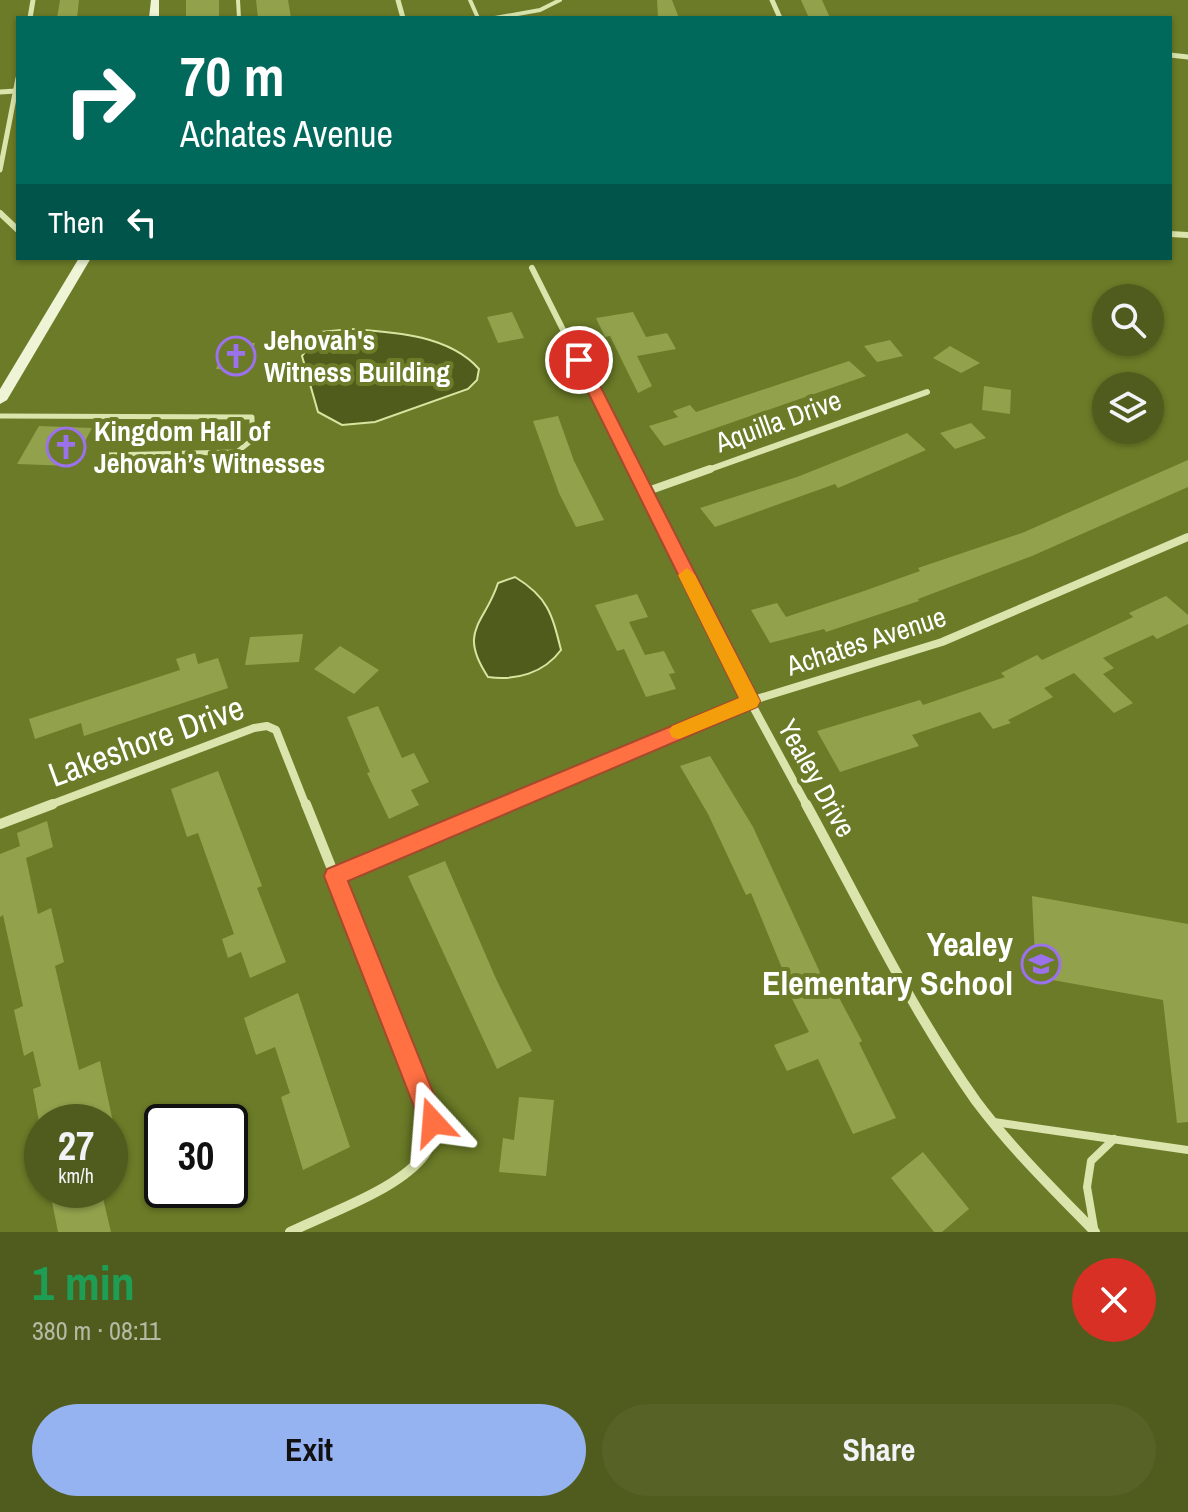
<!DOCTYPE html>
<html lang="en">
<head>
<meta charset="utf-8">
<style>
	body { margin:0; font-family:"Archivo Narrow",sans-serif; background:#566226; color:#f1f3f6; height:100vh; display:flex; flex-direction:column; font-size:30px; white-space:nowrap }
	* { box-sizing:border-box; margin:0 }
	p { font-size:26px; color:#b4baa4 }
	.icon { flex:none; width:44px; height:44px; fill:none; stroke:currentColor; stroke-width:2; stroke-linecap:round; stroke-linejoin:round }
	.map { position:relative; height:1232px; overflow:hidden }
	.panel { display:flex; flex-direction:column; background:#505c1d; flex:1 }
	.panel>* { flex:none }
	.top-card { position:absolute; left:16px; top:16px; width:1156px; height:244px; border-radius:0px; box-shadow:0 2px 6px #0004; background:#00695c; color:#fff; overflow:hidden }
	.tools { position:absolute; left:1092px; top:284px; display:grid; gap:16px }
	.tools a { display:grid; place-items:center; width:72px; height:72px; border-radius:50%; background:#505c1d; box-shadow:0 2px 6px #0004; font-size:40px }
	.speed { position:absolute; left:24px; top:1104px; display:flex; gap:16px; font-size:40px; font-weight:700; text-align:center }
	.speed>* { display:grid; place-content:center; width:104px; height:104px; border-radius:50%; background:#505c1d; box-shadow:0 2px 6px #0004; line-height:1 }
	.speed small { font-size:20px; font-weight:400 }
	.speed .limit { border:4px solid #111; border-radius:12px; background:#fff; color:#111 }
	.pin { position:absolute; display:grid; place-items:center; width:68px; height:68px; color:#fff; margin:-34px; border:4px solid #fff; border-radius:50%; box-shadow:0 2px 8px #0007 }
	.me { position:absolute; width:88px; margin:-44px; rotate:341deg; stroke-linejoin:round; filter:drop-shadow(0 0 6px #0008) }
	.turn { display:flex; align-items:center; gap:28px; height:168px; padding:0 32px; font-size:36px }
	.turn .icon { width:104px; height:104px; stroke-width:2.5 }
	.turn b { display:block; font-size:56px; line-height:68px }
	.then { display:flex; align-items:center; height:76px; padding:0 32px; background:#0003; gap:16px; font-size:30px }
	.round { display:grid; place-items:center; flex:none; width:84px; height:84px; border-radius:42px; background:#566226 }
	.summary { display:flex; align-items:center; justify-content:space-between; height:136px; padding:0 32px }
	h1 { font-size:48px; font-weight:700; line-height:60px; color:#1e9e55 }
	.primary-button { display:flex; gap:16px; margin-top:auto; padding:16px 32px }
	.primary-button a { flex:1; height:92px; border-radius:48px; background:#95b2f1; color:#111; font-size:32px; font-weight:700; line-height:92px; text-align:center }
	.primary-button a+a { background:#566226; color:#f1f3f6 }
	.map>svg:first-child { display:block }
	.water { fill:#4f5c1c; stroke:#d9e4a1; stroke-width:2 }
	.building { fill:#92a24c }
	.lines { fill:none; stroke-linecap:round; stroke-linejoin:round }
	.service-far2 { stroke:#dae4ac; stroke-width:4 }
	.service-far1 { stroke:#dae4ac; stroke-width:5 }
	.service { stroke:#dae4ac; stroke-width:8 }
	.minor-far3 { stroke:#dae4ac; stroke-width:5 }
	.minor-far2 { stroke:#dae4ac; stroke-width:6 }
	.minor-far1 { stroke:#dae4ac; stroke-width:8 }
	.minor { stroke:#dae4ac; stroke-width:10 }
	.secondary { fill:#eef4d5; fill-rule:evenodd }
	.route { fill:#ff7043; stroke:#a6492c; stroke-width:2 }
	.slow { fill:#f59e0b }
	.labels { text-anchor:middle; stroke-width:8; stroke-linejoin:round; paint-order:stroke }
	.poi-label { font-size:28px; font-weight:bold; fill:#fff; stroke:#6b7b27; text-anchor:start }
	.street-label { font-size:28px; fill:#fff; stroke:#6b7b27 }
	.near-street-label { font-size:34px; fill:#fff; stroke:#6b7b27 }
	.near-poi-label { font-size:34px; font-weight:bold; fill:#fff; stroke:#6b7b27; text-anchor:end }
</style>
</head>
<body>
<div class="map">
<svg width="1188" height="1232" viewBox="0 0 1188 1232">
	<rect width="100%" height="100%" fill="#6b7b27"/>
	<g class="water">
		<path d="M 351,329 C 394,332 449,335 479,369 L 477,380 L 468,389 L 375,422 L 342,425 L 318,412 L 302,356 L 321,332 Z"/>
		<path d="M 515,577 C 548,597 552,614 561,650 C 544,673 516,681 488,677 C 457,630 485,624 498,583 Z"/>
	</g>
	<g class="building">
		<polygon points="60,0 79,0 77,18 57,18"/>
		<rect x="186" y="0" width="33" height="18"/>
		<polygon points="256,0 288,0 291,18 258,18"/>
		<polygon points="657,0 672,0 679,18 658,18"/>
		<polygon points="801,0 822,0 830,18 809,18"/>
		<polygon points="512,312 524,338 498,343 487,317"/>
		<polygon points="633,312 646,337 667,333 676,349 637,356 652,386 638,393 610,336 605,337 596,318"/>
		<polygon points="890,340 903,356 877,362 864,346"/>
		<polygon points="225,343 255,343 246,370 216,369"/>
		<polygon points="950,346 980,363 961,373 933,358"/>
		<polygon points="849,361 866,376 664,446 649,426 678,417 673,411 690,405 696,412"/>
		<polygon points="984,386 1011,390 1010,414 982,410"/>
		<polygon points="558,416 574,461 604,520 576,527 559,493 533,421"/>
		<polygon points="971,423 986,438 955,449 940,433"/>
		<polygon points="39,426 92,428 72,466 17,464"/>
		<polygon points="907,433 926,450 838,488 835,484 715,527 700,508 797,477"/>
		<polygon points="1188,460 1188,487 1032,556 918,599 919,601 826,632 824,629 770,643 751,610 777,603 786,617 864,591 920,571 918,568 1022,533"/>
		<polygon points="637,594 648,617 629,622 645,655 664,651 675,673 669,674 676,689 646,697 624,649 617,651 595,605"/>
		<polygon points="1166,596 1188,615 1188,624 1157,639 1153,635 1103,658 1114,668 1103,674 1133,703 1114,713 1074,673 1044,688 1053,697 1008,720 1011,723 993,729 980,712 912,735 919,746 840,772 817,731 920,700 923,705 1005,677 1001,673 1037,655 1042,660 1133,617 1129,613"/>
		<polygon points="303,634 299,662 245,665 250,637"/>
		<polygon points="340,646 379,670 354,694 314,669"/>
		<polygon points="195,653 198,664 218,658 228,688 84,736 81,723 35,739 29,719 180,670 176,659"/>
		<polygon points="378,706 402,758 414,753 429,782 411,790 419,805 389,819 367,773 370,772 347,717"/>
		<polygon points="710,756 753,827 823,979 828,977 862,1041 859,1043 896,1118 853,1134 818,1059 787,1071 774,1045 809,1032 788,991 791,990 751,893 746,895 708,814 680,766"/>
		<polygon points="218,771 262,886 257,888 286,962 250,978 241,952 228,958 222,939 234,934 198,833 187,837 171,789"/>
		<polygon points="47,821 53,847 26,858 38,914 51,908 64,962 55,966 79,1070 100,1061 113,1122 39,1122 33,1089 41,1086 33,1051 24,1056 14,1010 23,1006 3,915 0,917 0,854 20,846 17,833"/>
		<polygon points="445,861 497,981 532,1051 497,1069 408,876"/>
		<polygon points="1032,896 1188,924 1188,1122 1177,1123 1163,1000 1036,977"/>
		<polygon points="298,993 350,1147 303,1170 281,1097 290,1093 275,1047 256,1055 244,1018"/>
		<polygon points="519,1097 554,1100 546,1176 499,1172 503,1138 514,1140"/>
		<polygon points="923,1152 969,1209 942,1232 934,1232 891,1178"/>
		<polygon points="66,1190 101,1190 111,1232 58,1232 51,1197"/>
	</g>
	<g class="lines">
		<g class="service-far2">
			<polyline points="238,0 239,18"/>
			<polyline points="470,0 478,18"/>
			<polyline points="495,18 540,10 560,0"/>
		</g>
		<polyline class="service-far1" points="0,416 252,417 252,440 237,452 107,455"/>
		<g class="service">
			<polyline points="994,1122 1188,1150"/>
			<polyline points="1094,1228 1087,1187 1091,1161 1114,1139"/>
		</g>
		<g class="minor-far3">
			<polyline points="398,0 403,18"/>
			<polyline points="772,0 780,18"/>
			<polyline points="30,18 33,0"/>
			<polyline points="1170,55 1188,57"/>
			<polyline points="0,92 16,91"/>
			<polyline points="0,170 18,78"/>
		</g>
		<g class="minor-far2">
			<polyline points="0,213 18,230"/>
			<polyline points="1170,234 1188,235"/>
			<polyline points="532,268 634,471"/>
			<polyline points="705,471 927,392"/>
		</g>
		<g class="minor-far1">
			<polyline points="633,469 750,701 807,806"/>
			<polyline points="645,492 710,469"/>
			<polyline points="47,806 254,728 267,726 276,730 306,806"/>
			<polyline points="501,806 750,701 942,642 1188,537"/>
		</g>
		<g class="minor">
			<path d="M 806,804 C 861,904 910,1008 976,1101 C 1011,1148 1054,1190 1095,1232"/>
			<polyline points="0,824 53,804"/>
			<polyline points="335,876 506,804"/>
			<path d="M 290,1232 C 329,1213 394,1191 422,1158 C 431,1148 432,1135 433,1122 L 306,804"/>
		</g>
		<g class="secondary">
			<polygon points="151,0 159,0 159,18 149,18"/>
			<polygon points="79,258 91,258 7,400 0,404 0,389"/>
		</g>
	</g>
	<polygon class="route" points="579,356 587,360 760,701 757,707 348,881 445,1122 441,1131 433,1135 424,1131 420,1122 324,876 327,869 739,698 572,360"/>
	<polygon class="slow" points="687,568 695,575 760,701 757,707 679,739 672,737 669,731 672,726 739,698 678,575"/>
	<defs>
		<g id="church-ring" transform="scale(2)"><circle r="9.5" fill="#6b7b27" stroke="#9b72eb" stroke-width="1.5"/><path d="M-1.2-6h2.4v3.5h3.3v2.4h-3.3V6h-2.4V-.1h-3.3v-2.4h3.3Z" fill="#9b72eb"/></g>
		<g id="school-ring" transform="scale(2)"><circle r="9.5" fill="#6b7b27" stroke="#9b72eb" stroke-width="1.5"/><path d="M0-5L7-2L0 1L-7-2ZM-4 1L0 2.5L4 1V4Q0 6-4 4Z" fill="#9b72eb"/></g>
	</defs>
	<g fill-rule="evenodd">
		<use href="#church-ring" x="236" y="356"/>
		<use href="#church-ring" x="66" y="447"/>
		<use href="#school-ring" x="1041" y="964"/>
	</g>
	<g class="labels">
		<g class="poi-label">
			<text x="264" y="350">Jehovah's<tspan x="264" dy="32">Witness Building</tspan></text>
			<text x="94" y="441">Kingdom Hall of<tspan x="94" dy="32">Jehovah’s Witnesses</tspan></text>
		</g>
		<g class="street-label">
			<text transform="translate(778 421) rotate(-20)" y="10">Aquilla Drive</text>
			<text transform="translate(866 641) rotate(-18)" y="10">Achates Avenue</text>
			<text transform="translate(817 778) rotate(61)" y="10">Yealey Drive</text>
		</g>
		<g class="near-street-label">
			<text transform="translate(146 741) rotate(-20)" y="12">Lakeshore Drive</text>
		</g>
		<g class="near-poi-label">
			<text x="1013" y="956">Yealey<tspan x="1013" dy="39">Elementary School</tspan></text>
		</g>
	</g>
</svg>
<div class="tools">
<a><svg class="icon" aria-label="search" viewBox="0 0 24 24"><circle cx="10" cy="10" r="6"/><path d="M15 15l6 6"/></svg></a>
<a><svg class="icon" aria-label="layers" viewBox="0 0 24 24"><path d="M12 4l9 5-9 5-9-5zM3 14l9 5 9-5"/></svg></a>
</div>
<div class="speed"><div>27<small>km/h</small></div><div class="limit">30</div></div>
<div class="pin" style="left:579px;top:360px;background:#d93025"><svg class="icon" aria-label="arrive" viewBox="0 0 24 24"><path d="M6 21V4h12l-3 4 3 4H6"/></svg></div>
<svg class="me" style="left:433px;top:1122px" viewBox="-20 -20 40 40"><path d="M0-17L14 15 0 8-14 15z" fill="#ff7043" stroke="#fff" stroke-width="4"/></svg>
<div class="top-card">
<div class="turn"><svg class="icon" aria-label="right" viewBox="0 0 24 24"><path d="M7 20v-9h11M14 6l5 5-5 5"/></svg><div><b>70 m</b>Achates Avenue</div></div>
<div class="then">Then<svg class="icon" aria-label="left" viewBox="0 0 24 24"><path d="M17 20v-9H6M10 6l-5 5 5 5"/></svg></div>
</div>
</div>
<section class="panel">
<div class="summary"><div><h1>1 min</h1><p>380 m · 08:11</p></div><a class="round" style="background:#d93025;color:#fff"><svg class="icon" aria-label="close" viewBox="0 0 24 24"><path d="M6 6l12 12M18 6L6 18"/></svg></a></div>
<div class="primary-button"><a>Exit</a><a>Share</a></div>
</section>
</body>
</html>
